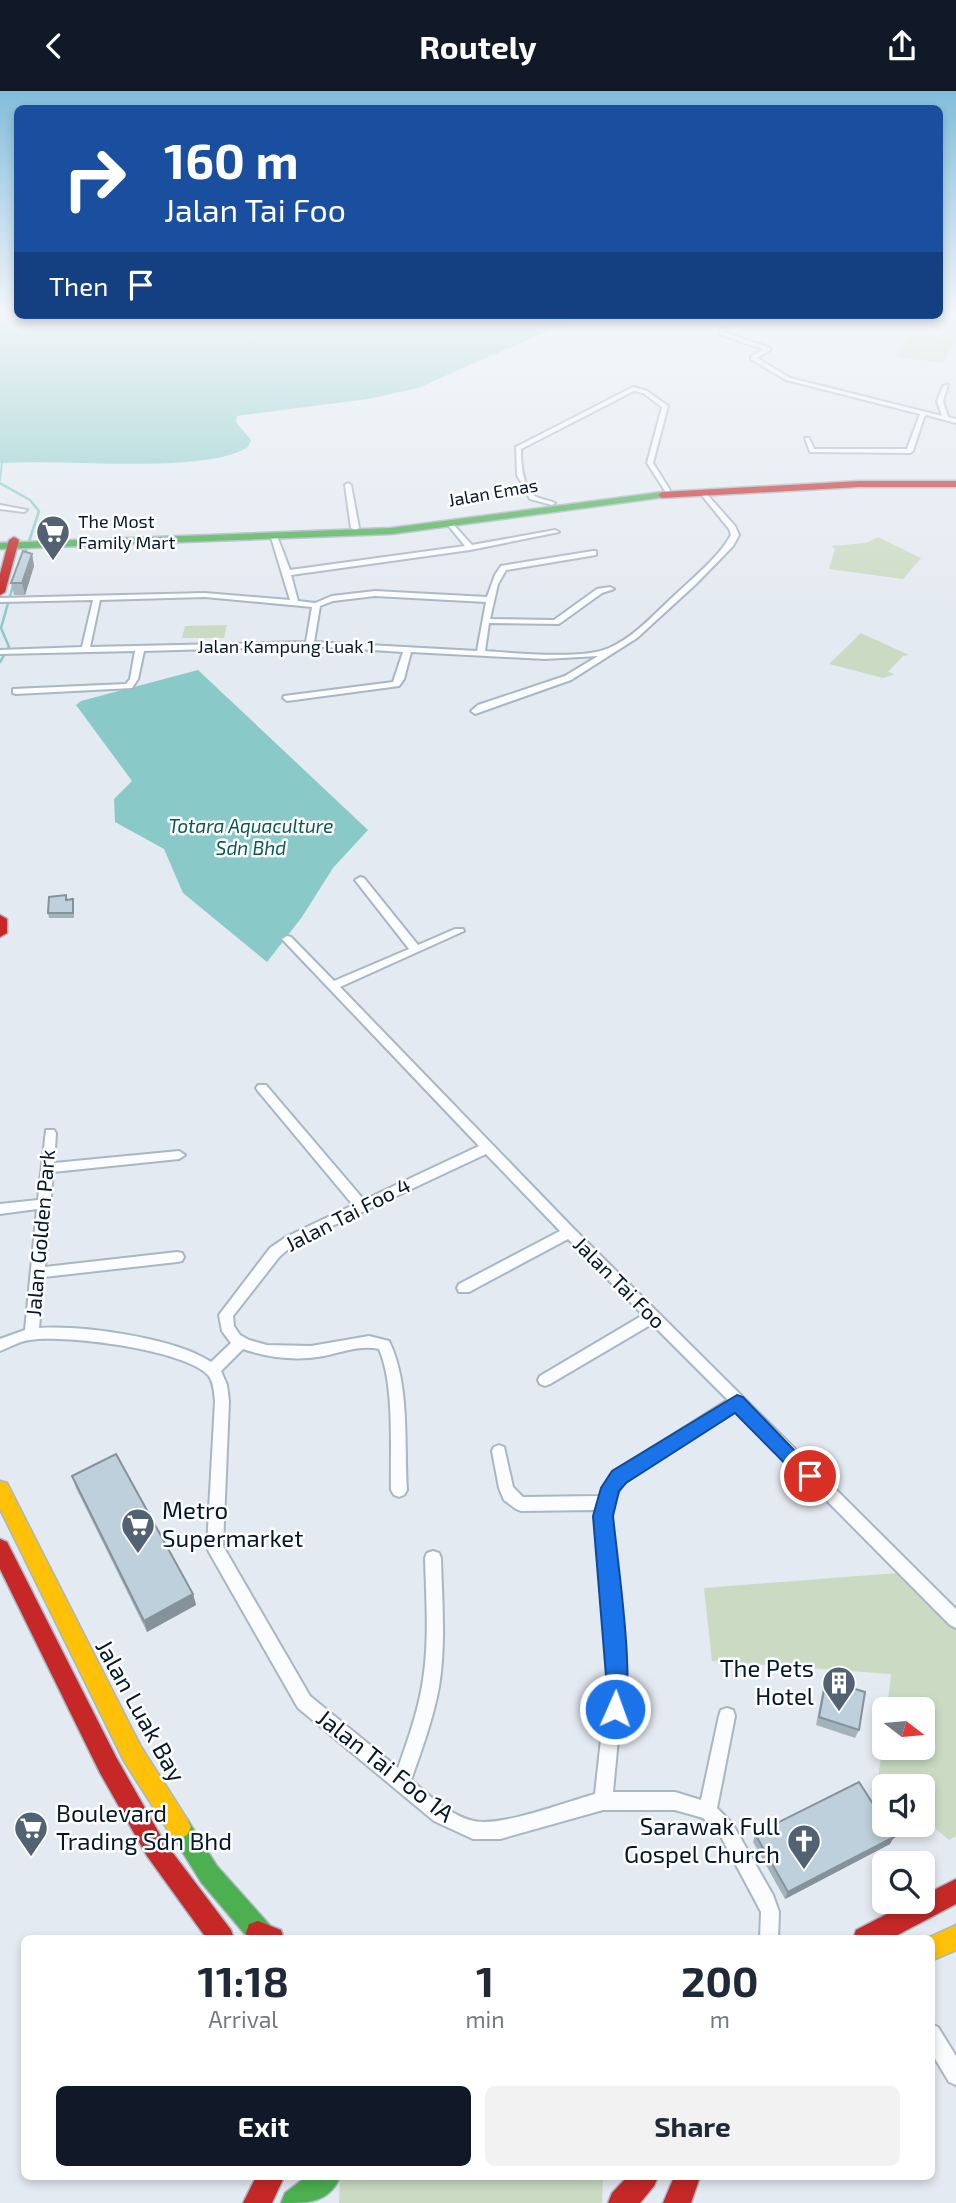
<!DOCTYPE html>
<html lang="en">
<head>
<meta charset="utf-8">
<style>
	body { margin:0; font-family:"Exo 2",sans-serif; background:#f2f2f3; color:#1f2937; height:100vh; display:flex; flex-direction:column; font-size:26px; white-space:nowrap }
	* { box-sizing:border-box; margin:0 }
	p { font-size:23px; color:#747a83 }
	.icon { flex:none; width:38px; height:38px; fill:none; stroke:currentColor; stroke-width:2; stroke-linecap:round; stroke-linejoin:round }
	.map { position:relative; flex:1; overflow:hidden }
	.panel { position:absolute; left:21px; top:1844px; width:914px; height:245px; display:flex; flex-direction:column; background:#fff; border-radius:10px; box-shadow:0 4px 10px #0003 }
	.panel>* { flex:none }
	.guide { position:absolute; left:14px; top:14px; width:929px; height:214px; border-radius:10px; box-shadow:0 4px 10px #0003; background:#1a4fa0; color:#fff; overflow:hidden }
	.needle { width:46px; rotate:106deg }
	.fabs { position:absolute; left:872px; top:1606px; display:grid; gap:14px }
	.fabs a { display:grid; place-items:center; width:63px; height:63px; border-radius:10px; background:#fff; box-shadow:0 4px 10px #0003; font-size:35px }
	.pin { position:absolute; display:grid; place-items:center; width:60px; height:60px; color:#fff; margin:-30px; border:4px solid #fff; border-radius:50%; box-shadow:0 2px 7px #0007 }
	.me { position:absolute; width:77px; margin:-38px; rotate:2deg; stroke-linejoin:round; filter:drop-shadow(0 0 5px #0008) }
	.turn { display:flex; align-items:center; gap:24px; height:147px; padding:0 35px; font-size:32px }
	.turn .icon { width:91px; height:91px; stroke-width:2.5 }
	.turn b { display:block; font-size:49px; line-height:60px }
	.then { display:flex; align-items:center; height:66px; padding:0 35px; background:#0003; gap:14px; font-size:26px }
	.eta { display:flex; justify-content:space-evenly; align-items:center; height:119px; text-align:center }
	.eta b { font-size:42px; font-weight:700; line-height:49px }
	.cta { display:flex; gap:14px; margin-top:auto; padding:14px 35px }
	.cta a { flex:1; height:80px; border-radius:10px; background:#111827; color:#fff; font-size:28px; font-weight:700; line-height:80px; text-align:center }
	.cta a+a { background:#f2f2f3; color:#1f2937 }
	header { display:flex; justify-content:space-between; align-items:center; height:91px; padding:0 35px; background:#111827; color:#fff; font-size:32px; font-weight:700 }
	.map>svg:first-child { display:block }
	.green { fill:#cbdbc3 }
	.water { fill:#89cac8 }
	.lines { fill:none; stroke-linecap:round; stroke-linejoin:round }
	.stream-far1 { stroke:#89cac8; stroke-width:2 }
	.stream { stroke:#89cac8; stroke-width:2.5 }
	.street-casing { stroke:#a9b6c3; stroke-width:4 }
	.fast-casing { stroke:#a9b6c3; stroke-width:3 }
	.slow-casing { stroke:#a9b6c3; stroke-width:3 }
	.jam-casing { stroke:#a9b6c3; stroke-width:3 }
	.street { fill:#fbfcfd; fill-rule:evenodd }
	.fast { fill:#4caf50; fill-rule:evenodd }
	.slow { fill:#ffc107; fill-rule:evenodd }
	.jam { fill:#c62828; fill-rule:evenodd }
	.wall { fill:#a3b3bc }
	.shaded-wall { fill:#859299 }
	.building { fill:#bed0db; stroke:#859299; stroke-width:2 }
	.route { fill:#1a73e8; stroke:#114b97; stroke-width:2 }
	.labels { text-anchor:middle; stroke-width:5; stroke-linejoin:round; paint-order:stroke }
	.far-street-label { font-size:18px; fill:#03182d; stroke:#fff }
	.far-poi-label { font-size:18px; fill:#03182d; stroke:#fff; text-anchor:start }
	.far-water-label { font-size:19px; font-style:italic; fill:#065955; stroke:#fff }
	.street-label { font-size:21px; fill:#03182d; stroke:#fff }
	.near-poi-label { font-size:24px; fill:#03182d; stroke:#fff; text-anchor:start }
	.near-street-label { font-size:24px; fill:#03182d; stroke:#fff }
</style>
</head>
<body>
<header><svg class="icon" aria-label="back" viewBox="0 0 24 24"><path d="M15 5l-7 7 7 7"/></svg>Routely<svg class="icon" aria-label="share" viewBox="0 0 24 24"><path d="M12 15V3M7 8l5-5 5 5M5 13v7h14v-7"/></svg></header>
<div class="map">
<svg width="956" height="2112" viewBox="0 0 956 2112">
	<rect width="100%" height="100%" fill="#e4eaf1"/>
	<g class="green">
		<polygon points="911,242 956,248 956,249 943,272 895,266"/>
		<polygon points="878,446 921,467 903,488 829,478 835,458 831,455 866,452"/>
		<polygon points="227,534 224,547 182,547 185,535"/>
		<polygon points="861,542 909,564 903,565 888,581 895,583 883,587 829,573"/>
		<polygon points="897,1482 956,1539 956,1745 949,1749 922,1726 922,1696 888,1696 878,1687 884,1643 884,1657 922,1657 922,1619 887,1619 891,1583 712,1570 704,1497"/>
		<polygon points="340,2086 603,2086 602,2112 339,2112"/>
	</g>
	<g class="water">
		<path d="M 0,224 L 584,224 L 418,297 L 368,308 L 237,325 L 236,331 L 251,349 L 248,356 C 230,367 206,369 185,371 C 123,376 62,369 0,372 Z"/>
		<polygon points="198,579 368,739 333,777 302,826 267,871 183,802 164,758 115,731 114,708 132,690 76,614 81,610"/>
	</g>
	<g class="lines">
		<polyline class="stream-far1" points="0,389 2,371"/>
		<g class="stream">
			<polyline points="0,392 30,409 39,420 24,466"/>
			<polyline points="0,571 9,556 1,537 14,491"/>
		</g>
		<g class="street-casing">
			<g id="street">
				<polygon points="721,238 725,238 724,241 770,257 770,259 757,267 790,287 942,325 937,310 943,295 948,294 943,310 948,326 956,328 956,332 926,324 924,326 913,360 910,362 810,361 805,347 809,347 814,358 907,358 920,323 786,289 751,268 751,266 763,258 719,243"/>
				<path d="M 633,296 L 647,300 L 668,315 L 653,372 L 670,399 L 669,400 L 665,400 L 647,372 L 662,316 L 643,302 L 634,300 L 521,358 C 521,372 522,393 533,404 C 538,408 549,409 555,412 L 552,414 L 530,408 L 517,384 L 516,356 Z"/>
				<polygon points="348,392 351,394 359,437 355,439 351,437 345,394"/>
				<path d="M 700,400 L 704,400 L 735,435 L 739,444 L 733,455 L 696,493 L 637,547 L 571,589 L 475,623 L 471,620 L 478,614 L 565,585 L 598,565 L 545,568 L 411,561 L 404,588 L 399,595 L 287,610 L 283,607 L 284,605 L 393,591 L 403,561 L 310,555 L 144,560 L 138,588 L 132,597 L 16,603 L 13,602 L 13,598 L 126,593 L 130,588 L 135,560 L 0,563 L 0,559 L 82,556 L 93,509 L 0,511 L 0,507 L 205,502 L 290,509 L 270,443 L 277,445 L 290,479 L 465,455 L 448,434 L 452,432 L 472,454 L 555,439 L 559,441 L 470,459 L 291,484 L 298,510 L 315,512 L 332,505 L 375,500 L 487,506 L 495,484 L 501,475 L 593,460 L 596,460 L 596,464 L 506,479 L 498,493 L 490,528 L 554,529 L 597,498 L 610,496 L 614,498 L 602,502 L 559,533 L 489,532 L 485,560 C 515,562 583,569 609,557 C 635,546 656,521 676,503 C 695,485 719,466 731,444 L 729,438 L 700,402 ZM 375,505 L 486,511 L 477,560 L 314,551 L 320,515 L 333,510 ZM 205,506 L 312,516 L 306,551 L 90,556 L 100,509 Z"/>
				<polygon points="0,414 27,419 24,421 0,418"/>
				<path d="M 360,786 L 364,787 L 418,854 L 455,838 L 463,838 L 464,840 L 340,896 L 574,1138 L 956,1518 L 956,1537 L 950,1534 L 737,1319 L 624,1391 L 616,1405 L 611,1425 L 624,1585 L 613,1701 L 675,1701 L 701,1709 L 719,1625 L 721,1619 L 727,1617 L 733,1619 L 735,1625 L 717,1717 L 732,1732 L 773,1804 L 779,1821 L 778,1848 L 760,1848 L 761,1821 L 759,1817 L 720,1744 L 703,1727 L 675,1719 L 603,1719 L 500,1748 L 473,1748 L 434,1730 L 298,1617 L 209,1461 L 207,1456 L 215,1310 C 214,1302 214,1291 208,1284 C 185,1259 65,1243 30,1249 C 20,1250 10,1256 0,1260 L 0,1248 L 25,1239 L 37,1118 L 0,1123 L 0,1113 L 38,1109 L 46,1039 L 54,1039 L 56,1042 L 54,1072 L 179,1060 L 185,1064 L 179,1068 L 53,1081 L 45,1176 L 177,1161 L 182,1162 L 184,1166 L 182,1170 L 177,1171 L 44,1186 L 39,1237 C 82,1234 176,1247 211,1271 L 231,1252 L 222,1240 L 219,1224 L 270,1157 L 286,1146 L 353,1114 L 258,1000 L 256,997 L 258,994 L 266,994 L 364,1109 L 479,1055 L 282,848 L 287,845 L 291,846 L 334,890 L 409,858 L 355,789 ZM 486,1063 L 560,1140 L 459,1193 L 457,1197 L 459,1201 L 469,1201 L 568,1148 L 643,1224 L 540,1285 L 538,1289 L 540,1293 L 545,1295 L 550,1293 L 652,1233 L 728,1309 L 614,1381 L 600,1405 L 523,1406 L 513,1396 L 504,1356 L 499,1354 L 494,1356 L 492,1360 L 499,1397 L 504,1409 L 516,1418 L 521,1420 L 596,1419 L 608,1585 L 595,1703 C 566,1711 501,1736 474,1730 C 450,1725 429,1704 411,1689 C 422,1658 433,1628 439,1596 C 446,1553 442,1510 441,1467 L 439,1462 L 433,1460 L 427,1462 L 425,1467 C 426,1505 429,1544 424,1582 C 420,1615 409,1646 398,1677 L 310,1605 L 223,1455 L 229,1310 L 227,1294 L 221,1280 L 243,1258 C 269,1267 297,1270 324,1265 C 343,1261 360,1254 379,1258 C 395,1295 390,1358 391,1399 L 394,1404 L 399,1406 L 404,1404 L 407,1399 C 404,1353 410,1292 389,1250 L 369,1245 L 311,1255 L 267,1254 L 249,1249 L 240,1244 L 234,1235 L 233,1225 L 280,1165 L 296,1152 Z"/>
				<polygon points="931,1933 938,1936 956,1965 956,1994 949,1991 931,1961"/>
			</g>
		</g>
		<g class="fast-casing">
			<g id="fast">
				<polygon points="662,401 665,402 665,406 391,443 0,458 0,452 391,437"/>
				<polygon points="179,1724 187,1728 217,1775 274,1839 277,1848 249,1848 201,1791 167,1736 171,1728"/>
				<path d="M 306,2086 L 340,2086 C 329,2112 308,2112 281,2112 L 285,2102 Z"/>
			</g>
		</g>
		<g class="slow-casing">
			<g id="slow">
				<polygon points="0,1390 7,1392 140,1654 187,1728 191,1736 187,1744 179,1748 171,1744 124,1670 0,1418"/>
				<polygon points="956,1834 956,1859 931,1870 931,1848 925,1848"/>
			</g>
		</g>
		<g class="jam-casing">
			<g id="jam">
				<polygon points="859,390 956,390 956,396 859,396 662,407 658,404 662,401"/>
				<polygon points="14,446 19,449 5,501 0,504 0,483 9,449"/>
				<polygon points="0,824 7,828 7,842 0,846"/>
				<polygon points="0,1448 7,1451 116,1666 163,1749 231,1839 234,1848 207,1848 147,1765 100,1682 0,1478"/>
				<polygon points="956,1788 956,1813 890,1848 853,1848 856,1839 910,1811 922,1811 922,1805"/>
				<polygon points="258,1830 281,1839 284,1848 248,1848 246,1842 249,1833"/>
				<polygon points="256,2086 284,2086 272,2112 243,2112"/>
				<polygon points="627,2086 658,2086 654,2095 640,2112 608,2112 612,2102"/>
				<polygon points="674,2086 700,2086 691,2112 663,2112"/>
			</g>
		</g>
		<use href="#street" class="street"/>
		<use href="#fast" class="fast"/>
		<use href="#slow" class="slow"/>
		<use href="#jam" class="jam"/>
	</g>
	<g class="wall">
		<polygon points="32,463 34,475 25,504 14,504 11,492"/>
		<polygon points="73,808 74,813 74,827 49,827 48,822"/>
		<polygon points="72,1385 193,1503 196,1514 147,1541 76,1397"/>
		<polygon points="826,1589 859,1639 855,1647 816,1634 823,1597"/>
		<polygon points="755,1743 894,1746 890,1753 785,1808 753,1751"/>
	</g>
	<g class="shaded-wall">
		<polygon points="32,463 34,475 25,504 22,492"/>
		<polygon points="193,1503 196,1514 147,1541 144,1530"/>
		<polygon points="894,1746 890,1753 785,1808 788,1801"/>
	</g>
	<g class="building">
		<polygon points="23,460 32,463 22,492 11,492"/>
		<polygon points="66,804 66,809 73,808 73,822 48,822 49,806"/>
		<polygon points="116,1363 193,1503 144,1530 72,1385"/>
		<polygon points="826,1589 865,1601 859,1639 819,1626"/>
		<polygon points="859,1691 884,1730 884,1734 887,1734 894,1746 788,1801 755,1743"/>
	</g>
	<linearGradient id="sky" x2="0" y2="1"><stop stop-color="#82bddb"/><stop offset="0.43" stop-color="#f3f6f9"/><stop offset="1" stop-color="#f3f6f9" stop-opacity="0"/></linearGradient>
	<rect width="956" height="520" fill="url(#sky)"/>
	<path class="route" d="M 737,1304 L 743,1306 L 819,1385 L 817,1391 L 810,1394 L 803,1391 L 735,1322 L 626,1392 L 619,1400 L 613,1425 C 617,1466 636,1594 623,1626 L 615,1629 L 607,1626 L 604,1618 L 606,1585 L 593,1425 L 601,1397 L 612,1380 Z"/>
	<defs>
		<g id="supermarket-pin" transform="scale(1.75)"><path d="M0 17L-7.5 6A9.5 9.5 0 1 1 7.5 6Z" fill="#526272" stroke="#fff"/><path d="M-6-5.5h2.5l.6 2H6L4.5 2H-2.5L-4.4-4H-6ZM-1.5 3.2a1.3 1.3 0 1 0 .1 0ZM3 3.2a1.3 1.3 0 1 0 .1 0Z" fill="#fff"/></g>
		<g id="building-pin" transform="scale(1.75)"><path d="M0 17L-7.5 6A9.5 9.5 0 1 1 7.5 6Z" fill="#526272" stroke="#fff"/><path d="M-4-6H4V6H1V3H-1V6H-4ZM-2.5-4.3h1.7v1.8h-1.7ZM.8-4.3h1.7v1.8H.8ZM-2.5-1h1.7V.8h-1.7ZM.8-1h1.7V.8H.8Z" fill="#fff"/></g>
		<g id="church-pin" transform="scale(1.75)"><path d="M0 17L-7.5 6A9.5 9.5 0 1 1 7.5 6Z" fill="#526272" stroke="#fff"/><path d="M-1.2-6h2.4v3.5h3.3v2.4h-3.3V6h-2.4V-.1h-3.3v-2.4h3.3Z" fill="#fff"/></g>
	</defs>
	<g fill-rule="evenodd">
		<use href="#supermarket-pin" x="53" y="441"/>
		<use href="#supermarket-pin" x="138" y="1434"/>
		<use href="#building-pin" x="839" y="1592"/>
		<use href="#supermarket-pin" x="31" y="1737"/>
		<use href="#church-pin" x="804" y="1750"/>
	</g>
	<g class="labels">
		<g class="far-street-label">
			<text transform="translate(493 402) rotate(-10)" y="6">Jalan Emas</text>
			<text x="286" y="562">Jalan Kampung Luak 1</text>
		</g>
		<g class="far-poi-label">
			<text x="78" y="437">The Most<tspan x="78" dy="21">Family Mart</tspan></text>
		</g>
		<g class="far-water-label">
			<text x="251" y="742">Totara Aquaculture<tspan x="251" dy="22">Sdn Bhd</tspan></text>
		</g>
		<g class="street-label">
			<text transform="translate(348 1124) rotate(-27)" y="7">Jalan Tai Foo 4</text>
			<text transform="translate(41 1142) rotate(-85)" y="7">Jalan Golden Park</text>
			<text transform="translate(619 1192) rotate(45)" y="7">Jalan Tai Foo</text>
		</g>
		<g class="near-poi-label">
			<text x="162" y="1428">Metro<tspan x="162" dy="28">Supermarket</tspan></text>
			<text x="814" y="1586" text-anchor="end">The Pets<tspan x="814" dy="28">Hotel</tspan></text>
			<text x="56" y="1731">Boulevard<tspan x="56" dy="28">Trading Sdn Bhd</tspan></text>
			<text x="780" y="1744" text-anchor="end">Sarawak Full<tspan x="780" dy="28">Gospel Church</tspan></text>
		</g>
		<g class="near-street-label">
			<text transform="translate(140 1620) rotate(61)" y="8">Jalan Luak Bay</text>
			<text transform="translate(385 1675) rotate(38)" y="8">Jalan Tai Foo 1A</text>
		</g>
	</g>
</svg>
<div class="fabs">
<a><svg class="needle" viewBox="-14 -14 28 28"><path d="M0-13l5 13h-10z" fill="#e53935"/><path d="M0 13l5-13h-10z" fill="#747a83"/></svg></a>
<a><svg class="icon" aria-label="sound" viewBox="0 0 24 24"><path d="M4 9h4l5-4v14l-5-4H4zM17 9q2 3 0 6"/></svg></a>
<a><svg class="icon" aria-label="search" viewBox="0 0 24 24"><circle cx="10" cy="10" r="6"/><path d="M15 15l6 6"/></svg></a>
</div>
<div class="pin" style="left:810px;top:1385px;background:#d93025"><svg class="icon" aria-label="arrive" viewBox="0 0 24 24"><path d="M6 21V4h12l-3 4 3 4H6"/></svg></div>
<svg class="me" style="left:615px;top:1618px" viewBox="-20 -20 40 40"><circle r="17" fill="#1a73e8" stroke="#fff" stroke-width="3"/><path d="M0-11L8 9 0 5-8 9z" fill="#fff"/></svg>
<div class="guide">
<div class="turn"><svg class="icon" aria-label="right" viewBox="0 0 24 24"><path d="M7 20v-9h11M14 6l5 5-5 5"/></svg><div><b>160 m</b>Jalan Tai Foo</div></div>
<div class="then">Then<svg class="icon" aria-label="arrive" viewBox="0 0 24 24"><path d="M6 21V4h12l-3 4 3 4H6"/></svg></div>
</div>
<section class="panel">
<div class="eta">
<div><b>11:18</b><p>Arrival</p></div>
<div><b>1</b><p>min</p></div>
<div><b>200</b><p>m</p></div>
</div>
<div class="cta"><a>Exit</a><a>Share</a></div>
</section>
</div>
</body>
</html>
